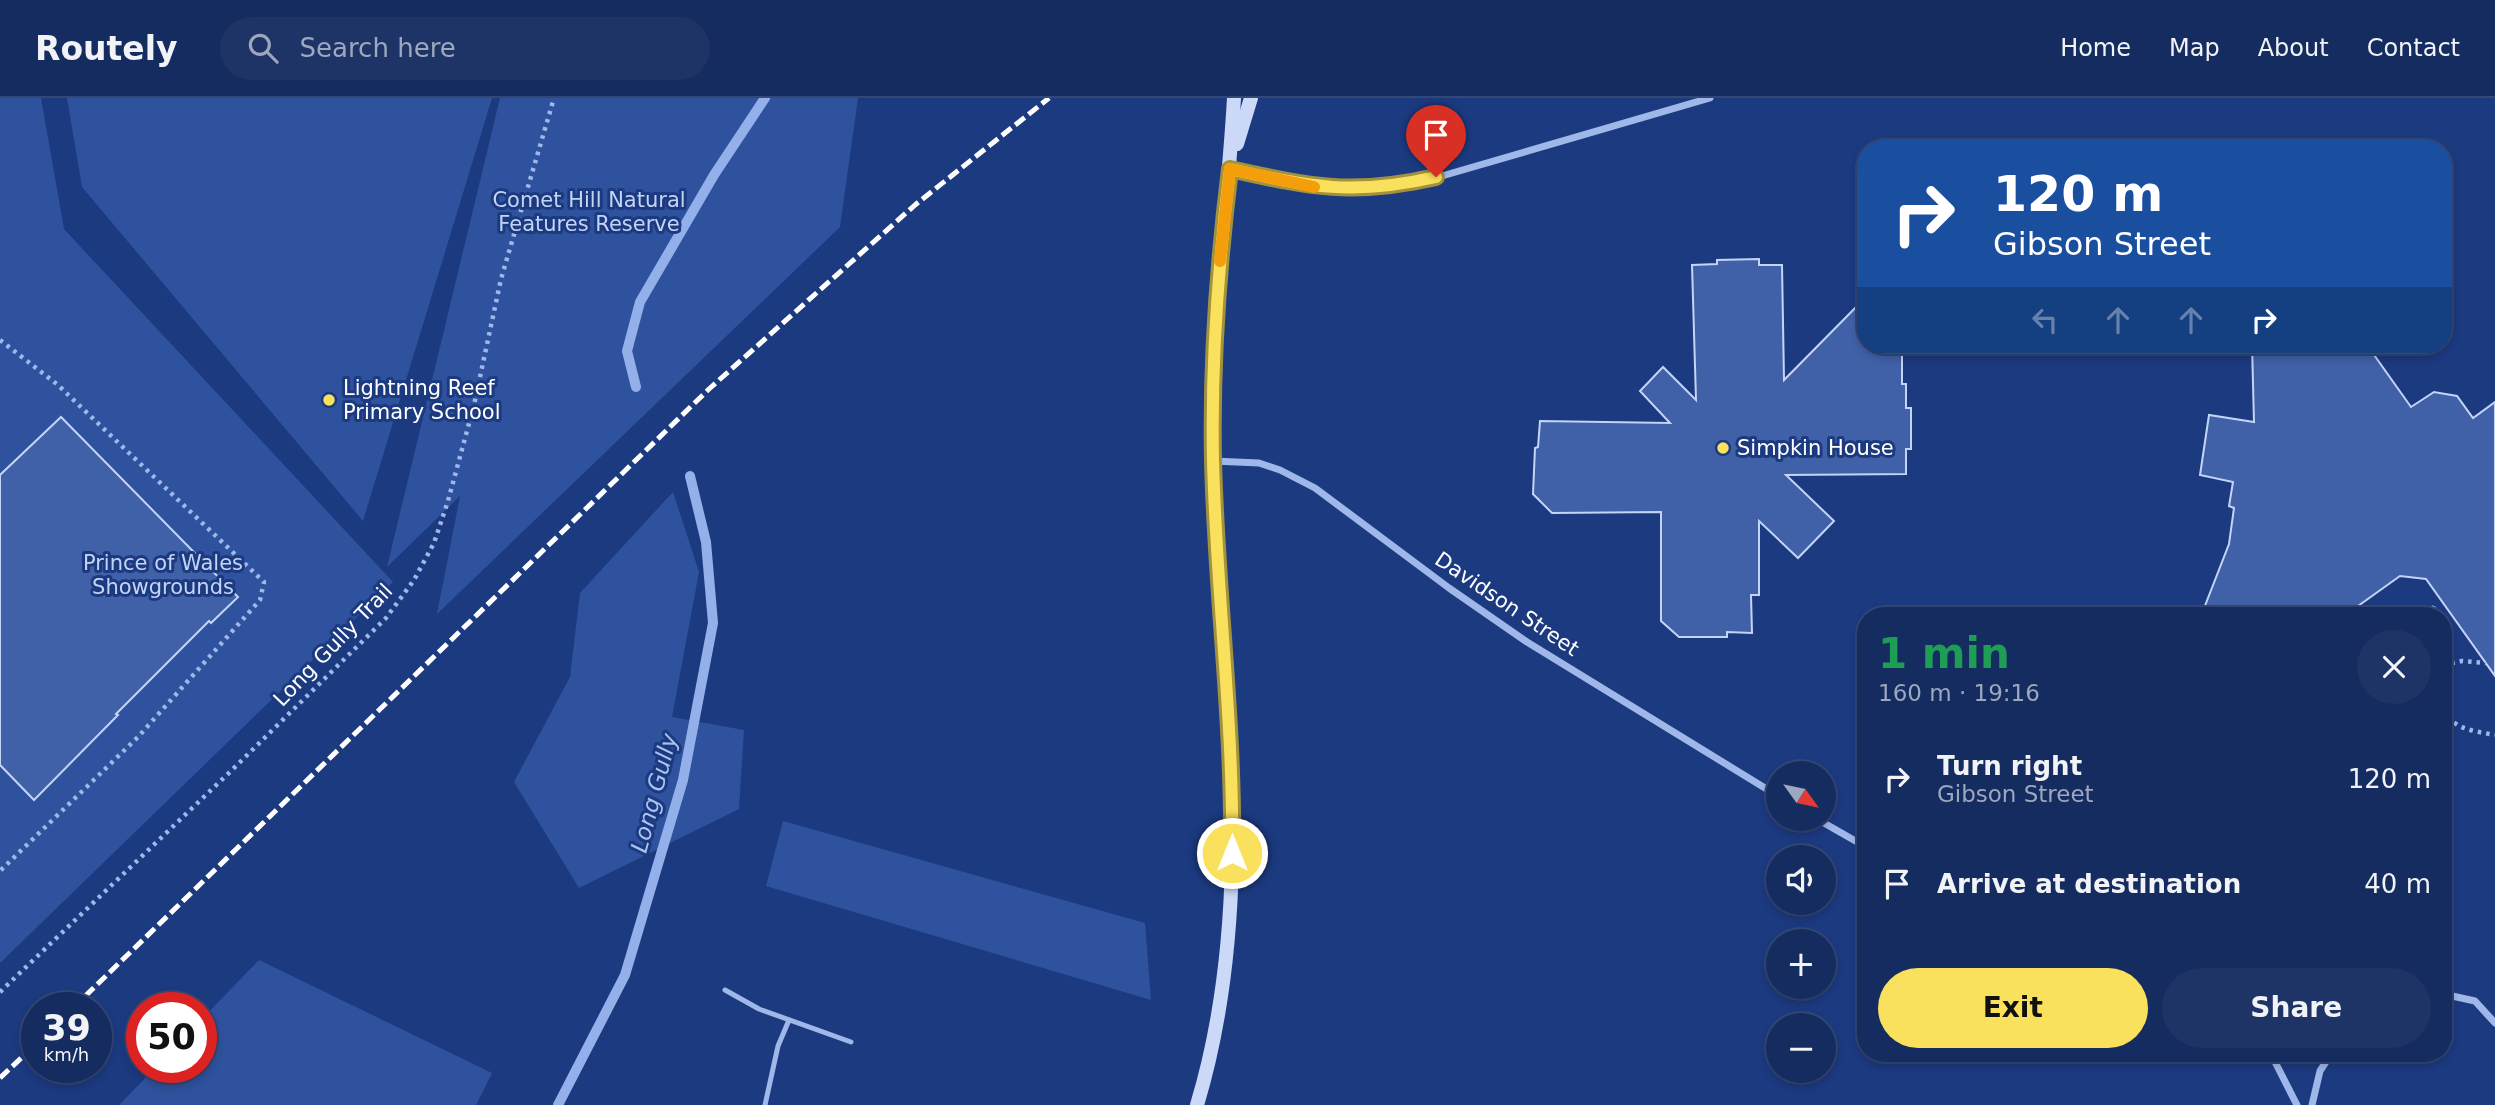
<!DOCTYPE html>
<html lang="en">
<head>
<meta charset="utf-8">
<style>
	body { margin:0; font-family:"DejaVu Sans",sans-serif; background:#1e3466; color:#f1f3f6; height:100vh; display:flex; flex-direction:column; font-size:26px; white-space:nowrap }
	* { box-sizing:border-box; margin:0 }
	p { font-size:23px; color:#9da7bd }
	.icon { flex:none; width:38px; height:38px; fill:none; stroke:currentColor; stroke-width:2; stroke-linecap:round; stroke-linejoin:round }
	.map { position:relative; flex:1; overflow:hidden }
	.side { position:absolute; left:1857px; top:509px; width:595px; height:455px; display:flex; flex-direction:column; background:#152c60; border-radius:28px; box-shadow:0 4px 10px #0003,0 0 0 2px #344875 }
	.side>* { flex:none }
	.hud { position:absolute; left:1857px; top:42px; width:595px; height:214px; border-radius:28px; box-shadow:0 4px 10px #0003,0 0 0 2px #344875; background:#1a4fa0; color:#fff; overflow:hidden }
	.needle { width:46px; rotate:123deg }
	.controls { position:absolute; left:1766px; top:663px; display:grid; gap:14px }
	.controls a { display:grid; place-items:center; width:70px; height:70px; border-radius:50%; background:#152c60; box-shadow:0 4px 10px #0003,0 0 0 2px #344875; font-size:35px }
	.speed { position:absolute; left:21px; top:894px; display:flex; gap:14px; font-size:35px; font-weight:700; text-align:center }
	.speed>* { display:grid; place-content:center; width:91px; height:91px; border-radius:50%; background:#152c60; box-shadow:0 4px 10px #0003,0 0 0 2px #344875; line-height:1 }
	.speed small { font-size:18px; font-weight:400 }
	.speed .limit { border:10px solid #d22; background:#fff; color:#111 }
	.pin { position:absolute; display:grid; place-items:center; width:60px; height:60px; color:#fff; margin:-72px -30px; border-radius:50% 50% 50% 0; rotate:-45deg; box-shadow:0 0 7px #0007 }
	.pin .icon { rotate:45deg }
	.me { position:absolute; width:77px; margin:-38px; rotate:0deg; stroke-linejoin:round; filter:drop-shadow(0 0 5px #0008) }
	.turn { display:flex; align-items:center; gap:24px; height:147px; padding:0 21px; font-size:32px }
	.turn .icon { width:91px; height:91px; stroke-width:2.5 }
	.turn b { display:block; font-size:49px; line-height:60px }
	.lanes { display:flex; align-items:center; height:66px; padding:0 21px; background:#0003; justify-content:center; gap:35px; direction:ltr }
	.lanes .off { opacity:.35 }
	.round { display:grid; place-items:center; flex:none; width:74px; height:74px; border-radius:37px; background:#1e3466 }
	.summary { display:flex; align-items:center; justify-content:space-between; height:119px; padding:0 21px }
	h1 { font-size:42px; font-weight:600; line-height:52px; color:#1e9e55 }
	.cta { display:flex; gap:14px; margin-top:auto; padding:14px 21px }
	.cta a { flex:1; height:80px; border-radius:42px; background:#f9e15e; color:#111; font-size:28px; font-weight:600; line-height:80px; text-align:center }
	.cta a+a { background:#1e3466; color:#f1f3f6 }
	ul { padding:0; list-style:none }
	li { display:flex; align-items:center; gap:21px; height:105px; padding:0 21px }
	li div { flex:1 }
	li b { display:block; font-size:26px }
	li em { font-style:normal }
	header { display:flex; align-items:center; gap:42px; box-sizing:border-box; height:98px; padding:0 35px; background:#152c60; border-bottom:2px solid #344875 }
	header strong { font-size:33px }
	nav { display:flex; gap:38px; margin-inline-start:auto; font-size:24px }
	.search { width:490px; height:63px; background:#1e3466; display:flex; align-items:center; gap:18px; box-sizing:border-box; padding:0 24px; border-radius:38px; color:#9da7bd; font-size:26px }
	.map>svg:first-child { display:block }
	.green { fill:#2f529e }
	.lines { fill:none; stroke-linecap:round; stroke-linejoin:round }
	.stream { stroke:#93b0eb; stroke-width:10 }
	.building { fill:#4061a8; stroke:#c4d4f7; stroke-width:2 }
	.path { stroke:#a0b7e9; stroke-width:4.5; stroke-dasharray:3.5 5; stroke-linecap:butt }
	.lane { stroke:#a0b7e9; stroke-width:5 }
	.street { stroke:#a0b7e9; stroke-width:7 }
	.secondary { stroke:#cbd8f7; stroke-width:14 }
	.rail { stroke:#fff; stroke-width:5; stroke-dasharray:12 5; stroke-linecap:butt }
	.route-casing { stroke:#a2923d; stroke-width:18 }
	.route { stroke:#f9e15e; stroke-width:12 }
	.slow { stroke:#f59e0b; stroke-width:12 }
	.poi-dot { fill:#f9e15e; stroke:#1c3a80; stroke-width:2.5 }
	.labels { text-anchor:middle; stroke-width:6; stroke-linejoin:round; paint-order:stroke }
	.park-label { font-size:21px; fill:#c4d4f7; stroke:#1c3a80 }
	.poi-label { font-size:21px; fill:#fff; stroke:#1c3a80; text-anchor:start }
	.street-label { font-size:21px; fill:#fff; stroke:#1c3a80 }
	.water-label { font-size:23px; font-style:italic; fill:#abc2f1; stroke:#1c3a80 }
</style>
</head>
<body>
<header>
<strong>Routely</strong>
<div class="search"><svg class="icon" aria-label="search" viewBox="0 0 24 24"><circle cx="10" cy="10" r="6"/><path d="M15 15l6 6"/></svg>Search here</div>
<nav><a>Home</a><a>Map</a><a>About</a><a>Contact</a></nav>
</header>
<div class="map">
<svg width="2495" height="1007" viewBox="0 0 2495 1007">
	<rect width="100%" height="100%" fill="#1c3a80"/>
	<g class="green">
		<polygon points="0,0 41,0 64,131 393,484 0,865"/>
		<polygon points="67,0 492,0 363,423 82,89"/>
		<polygon points="500,0 858,0 840,129 437,516 460,398 387,469"/>
		<polygon points="673,394 699,474 672,619 744,632 739,711 579,790 514,684 570,579 580,495"/>
		<polygon points="783,723 1145,825 1151,902 766,788"/>
		<polygon points="259,862 492,975 476,1007 119,1007 155,970 201,970 201,922"/>
	</g>
	<g class="lines">
		<g class="stream">
			<polyline points="636,289 627,253 640,204 714,77 765,0"/>
			<polyline points="558,1007 625,877 683,682 713,525 706,444 690,378"/>
		</g>
	</g>
	<g class="building">
		<polygon points="1759,161 1759,167 1782,167 1784,282 1866,199 1866,247 1902,247 1902,286 1906,286 1906,310 1911,310 1911,351 1906,351 1906,376 1786,377 1834,423 1798,460 1759,423 1759,497 1751,497 1752,535 1727,534 1727,539 1679,539 1661,523 1661,414 1552,415 1533,396 1535,350 1538,349 1540,323 1670,325 1640,293 1663,269 1696,302 1692,167 1717,166 1717,162"/>
		<polygon points="2252,247 2367,247 2411,309 2434,294 2457,298 2473,320 2495,304 2495,578 2426,481 2400,478 2344,518 2201,518 2229,446 2234,410 2229,408 2233,384 2200,377 2209,317 2254,324"/>
		<polygon points="61,319 238,499 211,525 209,523 116,616 118,617 34,702 0,667 0,377"/>
	</g>
	<g class="lines">
		<g class="path">
			<polyline points="0,242 58,287 264,484 260,502 138,639 0,773"/>
			<polyline points="2431,518 2434,508"/>
			<polyline points="2443,567 2462,563 2486,565"/>
			<path d="M 2443,612 C 2454,632 2475,633 2495,637"/>
			<polyline points="0,894 233,671 386,520 414,482 434,445 448,403 474,307 501,181 554,0"/>
		</g>
		<g class="lane">
			<polyline points="725,892 759,911 851,944"/>
			<polyline points="765,1007 778,948 789,922"/>
		</g>
		<g class="street">
			<path d="M 1230,71 C 1269,80 1309,91 1349,92 C 1378,93 1407,86 1435,80 L 1710,0"/>
			<polyline points="1213,363 1259,365 1280,372 1315,390 1449,490 1527,544 1778,698"/>
			<polyline points="1817,721 1866,749"/>
			<polyline points="2443,896 2475,903 2495,925"/>
			<polyline points="2271,956 2297,1007"/>
			<polyline points="2312,1007 2320,973 2331,956"/>
		</g>
		<g class="secondary">
			<polyline points="1237,46 1251,0"/>
			<path d="M 1197,1007 C 1260,798 1221,578 1213,365 C 1208,242 1227,122 1234,0"/>
		</g>
		<g class="rail">
			<polyline points="73,910 709,291 915,107 1049,0"/>
			<polyline points="0,980 37,945"/>
		</g>
	</g>
	<g class="lines">
		<g class="route-casing">
			<path id="route" d="M 1232,755 C 1234,624 1216,493 1213,362 C 1211,265 1218,168 1230,71 C 1311,89 1353,98 1436,79"/>
		</g>
		<use href="#route" class="route"/>
		<polyline class="slow" points="1220,163 1230,71 1314,89"/>
	</g>
	<g class="poi-dot">
		<circle cx="329" cy="302" r="7"/>
		<circle cx="1723" cy="350" r="7"/>
	</g>
	<g class="labels">
		<g class="park-label">
			<text x="589" y="109">Comet Hill Natural<tspan x="589" dy="24">Features Reserve</tspan></text>
			<text x="163" y="472">Prince of Wales<tspan x="163" dy="24">Showgrounds</tspan></text>
		</g>
		<g class="poi-label">
			<text x="343" y="297">Lightning Reef<tspan x="343" dy="24">Primary School</tspan></text>
			<text x="1737" y="357">Simpkin House</text>
		</g>
		<g class="street-label">
			<text transform="translate(1507 506) rotate(34)" y="7">Davidson Street</text>
			<text transform="translate(333 547) rotate(-46)" y="7">Long Gully Trail</text>
		</g>
		<g class="water-label">
			<text transform="translate(654 695) rotate(-75)" y="8">Long Gully</text>
		</g>
	</g>
</svg>
<div class="controls">
<a><svg class="needle" viewBox="-14 -14 28 28"><path d="M0-13l5 13h-10z" fill="#e53935"/><path d="M0 13l5-13h-10z" fill="#9da7bd"/></svg></a>
<a><svg class="icon" aria-label="sound" viewBox="0 0 24 24"><path d="M4 9h4l5-4v14l-5-4H4zM17 9q2 3 0 6"/></svg></a>
<a>+</a>
<a>−</a>
</div>
<div class="speed"><div>39<small>km/h</small></div><div class="limit">50</div></div>
<div class="pin" style="left:1436px;top:79px;background:#d93025"><svg class="icon" aria-label="arrive" viewBox="0 0 24 24"><path d="M6 21V4h12l-3 4 3 4H6"/></svg></div>
<svg class="me" style="left:1232px;top:755px" viewBox="-20 -20 40 40"><circle r="17" fill="#f9e15e" stroke="#fff" stroke-width="3"/><path d="M0-11L8 9 0 5-8 9z" fill="#fff"/></svg>
<div class="hud">
<div class="turn"><svg class="icon" aria-label="right" viewBox="0 0 24 24"><path d="M7 20v-9h11M14 6l5 5-5 5"/></svg><div><b>120 m</b>Gibson Street</div></div>
<div class="lanes"><svg class="icon off" aria-label="left" viewBox="0 0 24 24"><path d="M17 20v-9H6M10 6l-5 5 5 5"/></svg><svg class="icon off" aria-label="ahead" viewBox="0 0 24 24"><path d="M12 20V5M6 11l6-6 6 6"/></svg><svg class="icon off" aria-label="ahead" viewBox="0 0 24 24"><path d="M12 20V5M6 11l6-6 6 6"/></svg><svg class="icon" aria-label="right" viewBox="0 0 24 24"><path d="M7 20v-9h11M14 6l5 5-5 5"/></svg></div>
</div>
<section class="side">
<div class="summary"><div><h1>1 min</h1><p>160 m · 19:16</p></div><a class="round"><svg class="icon" aria-label="close" viewBox="0 0 24 24"><path d="M6 6l12 12M18 6L6 18"/></svg></a></div>
<ul>
<li><svg class="icon" aria-label="right" viewBox="0 0 24 24"><path d="M7 20v-9h11M14 6l5 5-5 5"/></svg><div><b>Turn right</b><p>Gibson Street</p></div><em>120 m</em></li>
<li><svg class="icon" aria-label="arrive" viewBox="0 0 24 24"><path d="M6 21V4h12l-3 4 3 4H6"/></svg><div><b>Arrive at destination</b></div><em>40 m</em></li>
</ul>
<div class="cta"><a>Exit</a><a>Share</a></div>
</section>
</div>
</body>
</html>
